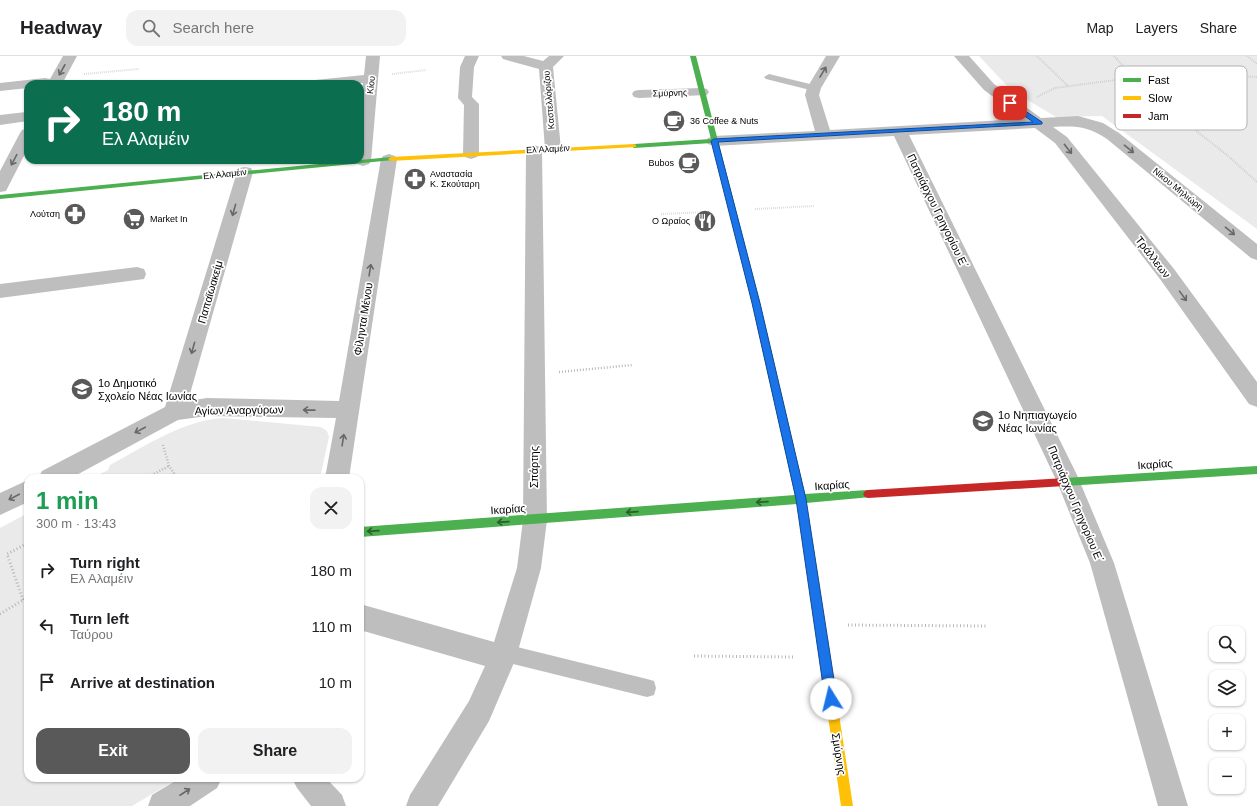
<!DOCTYPE html>
<html lang="en">
<head>
<meta charset="utf-8">
<style>
	body { margin:0; font-family:Helvetica,sans-serif; background:#f2f2f2; color:#202124; height:100vh; display:flex; flex-direction:column; font-size:15px; white-space:nowrap }
	* { box-sizing:border-box; margin:0 }
	p { font-size:13px; color:#757577 }
	.icon { flex:none; width:22px; height:22px; fill:none; stroke:currentColor; stroke-width:2; stroke-linecap:round; stroke-linejoin:round }
	.map { position:relative; flex:1; overflow:hidden }
	.details { position:absolute; left:24px; top:418px; width:340px; height:308px; display:flex; flex-direction:column; background:#fff; border-radius:12px; box-shadow:0 1px 3px #0004 }
	.details>* { flex:none }
	.banner { position:absolute; left:24px; top:24px; width:340px; height:84px; border-radius:12px; box-shadow:0 1px 3px #0004; background:#0b6e4f; color:#fff; overflow:hidden }
	.controls { position:absolute; left:1209px; top:570px; display:grid; gap:8px }
	.controls a { display:grid; place-items:center; width:36px; height:36px; border-radius:8px; background:#fff; box-shadow:0 1px 3px #0004; font-size:20px }
	.pin { position:absolute; display:grid; place-items:center; width:34px; height:34px; color:#fff; margin:-17px; border-radius:8px; box-shadow:0 2px 6px #0006 }
	.me { position:absolute; width:44px; margin:-22px; rotate:351deg; stroke-linejoin:round; filter:drop-shadow(0 0 3px #0008) }
	.turn { display:flex; align-items:center; gap:14px; height:84px; padding:0 12px; font-size:18px }
	.turn .icon { width:52px; height:52px; stroke-width:2.5 }
	.turn b { display:block; font-size:28px; line-height:34px }
	.round { display:grid; place-items:center; flex:none; width:42px; height:42px; border-radius:12px; background:#f2f2f2 }
	.headline { display:flex; align-items:center; justify-content:space-between; height:68px; padding:0 12px }
	h1 { font-size:24px; font-weight:700; line-height:30px; color:#1e9e55 }
	.primary-button { display:flex; gap:8px; margin-top:auto; padding:8px 12px }
	.primary-button a { flex:1; height:46px; border-radius:12px; background:#595959; color:#fff; font-size:16px; font-weight:700; line-height:46px; text-align:center }
	.primary-button a+a { background:#f2f2f2; color:#202124 }
	ul { padding:0; list-style:none }
	li { display:flex; align-items:center; gap:12px; height:56px; padding:0 12px }
	li div { flex:1 }
	li b { display:block; font-size:15px }
	li em { font-style:normal }
	header { display:flex; align-items:center; gap:24px; box-sizing:border-box; height:56px; padding:0 20px; background:#fff; border-bottom:1px solid #e0e0e0 }
	header strong { font-size:19px }
	nav { display:flex; gap:22px; margin-inline-start:auto; font-size:14px }
	.search { width:280px; height:36px; background:#f2f2f2; display:flex; align-items:center; gap:10px; box-sizing:border-box; padding:0 14px; border-radius:12px; color:#757577; font-size:15px }
	.map>svg:first-child { display:block }
	.green { fill:#eaeaea }
	.lines { fill:none; stroke-linecap:round; stroke-linejoin:round }
	.path-far2 { stroke:#b8b8b8; stroke-width:2; stroke-dasharray:0.5 1.5; stroke-linecap:butt }
	.path-far1 { stroke:#b8b8b8; stroke-width:2.5; stroke-dasharray:1 2; stroke-linecap:butt }
	.path { stroke:#b8b8b8; stroke-width:3; stroke-dasharray:1 2.5; stroke-linecap:butt }
	.lane { fill:#bebebe; fill-rule:evenodd }
	.street { fill:#bebebe; fill-rule:evenodd }
	.fast { fill:#4caf50; fill-rule:evenodd }
	.slow { fill:#ffc107; fill-rule:evenodd }
	.jam { fill:#c62828; fill-rule:evenodd }
	.oneway { stroke:#686868 }
	.oneway2 { stroke:#2a602c }
	.route { fill:#1a73e8; stroke:#114b97 }
	.labels { text-anchor:middle; stroke-width:3.5; stroke-linejoin:round; paint-order:stroke }
	.far-street-label { font-size:9px; fill:#000; stroke:#fff }
	.far-poi-label { font-size:9px; fill:#000; stroke:#fff; text-anchor:start }
	.street-label { font-size:11px; fill:#000; stroke:#fff }
	.poi-label { font-size:11px; fill:#000; stroke:#fff; text-anchor:start }
	.key { fill:#fff; stroke:#b2b2b2; stroke-width:1 }
	.key-label { font-size:11px; fill:#000 }
</style>
</head>
<body>
<header>
<strong>Headway</strong>
<div class="search"><svg class="icon" aria-label="search" viewBox="0 0 24 24"><circle cx="10" cy="10" r="6"/><path d="M15 15l6 6"/></svg>Search here</div>
<nav><a>Map</a><a>Layers</a><a>Share</a></nav>
</header>
<div class="map">
<svg width="1257" height="750" viewBox="0 0 1257 750">
	<rect width="100%" height="100%" fill="#fff"/>
	<g class="green">
		<polygon points="979,0 1257,0 1257,173 1102,60 1056,61 1011,34"/>
		<path d="M 223,362 L 321,371 L 327,375 L 329,381 L 320,422 L 93,422 L 108,414 L 110,409 C 146,390 181,365 223,362 Z"/>
		<polygon points="28,457 28,722 179,722 132,750 0,750 0,472"/>
	</g>
	<g class="lines">
		<g class="path-far2">
			<polyline points="1037,0 1068,30"/>
			<polyline points="1114,0 1148,37 1227,99 1257,126"/>
			<polyline points="1247,0 1257,8"/>
			<polyline points="84,18 139,13"/>
			<polyline points="392,18 426,14"/>
			<polyline points="1037,41 1055,32 1138,21 1169,21 1191,18 1257,21"/>
			<polyline points="755,153 814,150"/>
			<polyline points="661,158 708,156"/>
		</g>
		<g class="path-far1">
			<polyline points="559,316 633,309"/>
			<polyline points="163,389 169,410 177,422"/>
			<polyline points="146,422 169,410"/>
		</g>
		<g class="path">
			<polyline points="23,544 7,498 28,487"/>
			<polyline points="0,558 28,541"/>
			<polyline points="848,569 986,570"/>
			<polyline points="694,600 794,601"/>
		</g>
		<g class="lane">
			<polygon points="769,18 818,30 819,32 814,35 766,23 764,21"/>
			<polygon points="505,588 647,623 654,625 656,632 654,639 647,641 505,606 499,603 496,597 499,591"/>
		</g>
		<g class="street">
			<polygon points="63,0 77,0 62,28 28,28 28,32 0,35 0,27 45,22 50,23"/>
			<polygon points="366,0 380,0 371,105 369,108 363,110 357,108 355,105 360,104 360,57 363,27 308,28 310,25 315,24 364,19"/>
			<polygon points="465,0 479,0 474,11 472,41 479,48 479,98 477,101 471,103 465,101 463,98 464,49 458,42 460,11"/>
			<polygon points="501,0 524,0 543,5 549,0 564,0 553,11 561,93 559,96 553,98 547,96 545,93 539,13 503,3"/>
			<path d="M 826,0 L 840,0 L 821,32 L 819,39 L 830,74 L 1023,63 L 984,34 L 954,0 L 969,0 L 994,28 L 1041,62 L 1078,60 L 1103,67 L 1119,77 L 1257,188 L 1257,204 L 1251,202 L 1107,83 C 1087,70 1077,70 1053,71 L 1067,81 L 1174,213 L 1257,326 L 1257,351 L 1249,348 L 1160,223 L 1055,87 L 1035,72 L 909,79 L 1077,419 L 1114,507 L 1188,750 L 1158,750 L 1090,507 L 1057,426 L 894,80 L 714,90 L 708,88 L 706,85 L 708,82 L 714,80 L 815,75 L 805,39 L 807,32 Z"/>
			<polygon points="702,32 707,33 709,36 707,39 639,42 634,41 632,38 634,35 639,34"/>
			<polygon points="26,56 28,57 28,65 0,69 0,59"/>
			<polygon points="28,72 28,92 8,131 6,135 0,136 0,115 20,77 22,74"/>
			<polygon points="534,89 540,91 542,94 547,464 541,512 516,602 489,665 438,750 406,750 410,739 469,645 485,610 360,574 360,548 494,586 517,512 523,464 526,94 528,91"/>
			<polygon points="389,98 395,100 397,103 349,422 325,422 336,362 207,360 178,364 71,422 38,422 42,415 165,351 237,116 239,112 245,111 251,112 253,116 188,345 207,342 339,345 381,103 383,100"/>
			<polygon points="137,211 144,213 146,218 144,223 0,242 0,228"/>
			<polygon points="28,424 28,446 0,459 0,437"/>
			<polygon points="180,722 222,722 217,732 190,750 148,750 152,739"/>
			<polygon points="292,722 326,722 342,739 346,750 311,750 297,732"/>
		</g>
		<g class="fast">
			<polygon points="690,0 696,0 760,247 805,438 868,434 871,435 873,438 871,441 806,447 815,501 814,504 810,506 806,504 805,501 797,448 360,481 360,471 795,439 752,247 712,87 634,92 631,90 634,88 711,83"/>
			<polygon points="391,101 393,102 393,104 0,143 0,139"/>
			<polygon points="1257,410 1257,418 1065,430 1062,429 1060,426 1062,423 1065,422"/>
		</g>
		<g class="slow">
			<polygon points="634,88 636,89 636,91 391,105 388,103 391,101"/>
			<polygon points="810,496 814,498 815,501 853,750 841,750 805,501 806,498"/>
		</g>
		<polygon class="jam" points="1065,422 1068,423 1070,426 1068,429 1065,430 868,442 865,441 863,438 865,435 868,434"/>
	</g>
	<defs><path id="oneway-shaft" d="M-6 0H5M1.5-3L5.5 0L1.5 3" fill="none" stroke-width="1.6" stroke-linecap="round" stroke-linejoin="round"/></defs>
	<g class="oneway">
		<use href="#oneway-shaft" transform="translate(62 14) rotate(119)"/>
		<use href="#oneway-shaft" transform="translate(823 16) rotate(-59)"/>
		<use href="#oneway-shaft" transform="translate(1068 93) rotate(52)"/>
		<use href="#oneway-shaft" transform="translate(1129 93) rotate(39)"/>
		<use href="#oneway-shaft" transform="translate(14 104) rotate(118)"/>
		<use href="#oneway-shaft" transform="translate(234 154) rotate(106)"/>
		<use href="#oneway-shaft" transform="translate(1230 175) rotate(39)"/>
		<use href="#oneway-shaft" transform="translate(370 214) rotate(-81)"/>
		<use href="#oneway-shaft" transform="translate(1183 240) rotate(54)"/>
		<use href="#oneway-shaft" transform="translate(193 292) rotate(106)"/>
		<use href="#oneway-shaft" transform="translate(309 354) rotate(-179)"/>
		<use href="#oneway-shaft" transform="translate(140 374) rotate(152)"/>
		<use href="#oneway-shaft" transform="translate(343 384) rotate(-81)"/>
		<use href="#oneway-shaft" transform="translate(14 441) rotate(152)"/>
		<use href="#oneway-shaft" transform="translate(185 736) rotate(-33)"/>
	</g>
	<g class="oneway2">
		<use href="#oneway-shaft" transform="translate(762 446) rotate(176)"/>
		<use href="#oneway-shaft" transform="translate(632 456) rotate(176)"/>
		<use href="#oneway-shaft" transform="translate(503 466) rotate(176)"/>
		<use href="#oneway-shaft" transform="translate(373 475) rotate(176)"/>
	</g>
	<polygon class="route" points="1010,45 1042,66 1042,68 718,86 760,247 806,443 837,643 835,647 831,648 827,647 825,643 796,443 752,247 711,85 714,83 1033,66 1008,48 1007,47"/>
	<defs>
		<g id="cafe-disc" transform="scale(1.15)"><circle r="9.5" fill="#595959" stroke="#fff"/><path d="M-5.5-4.5H6V0H3Q3 3.5 0 3.5H-2.5Q-5.5 3.5-5.5 0ZM3-3.2v2h1.7v-2ZM-6 4.5H4V6H-6Z" fill="#fff"/></g>
		<g id="pharmacy-disc" transform="scale(1.15)"><circle r="9.5" fill="#595959" stroke="#fff"/><path d="M-2-6h4v4h4v4h-4v4h-4v-4h-4v-4h4Z" fill="#fff"/></g>
		<g id="supermarket-disc" transform="scale(1.15)"><circle r="9.5" fill="#595959" stroke="#fff"/><path d="M-6-5.5h2.5l.6 2H6L4.5 2H-2.5L-4.4-4H-6ZM-1.5 3.2a1.3 1.3 0 1 0 .1 0ZM3 3.2a1.3 1.3 0 1 0 .1 0Z" fill="#fff"/></g>
		<g id="restaurant-disc" transform="scale(1.15)"><circle r="9.5" fill="#595959" stroke="#fff"/><path d="M-5-6h1v4h1v-4h1v4h1v-4h1v5L-1.5 .5V6h-2V.5L-5-1ZM5-6V6H3V1.5H1.5Q1.5-4 5-6Z" fill="#fff"/></g>
		<g id="school-disc" transform="scale(1.15)"><circle r="9.5" fill="#595959" stroke="#fff"/><path d="M0-5L7-2L0 1L-7-2ZM-4 1L0 2.5L4 1V4Q0 6-4 4Z" fill="#fff"/></g>
	</defs>
	<g fill-rule="evenodd">
		<use href="#cafe-disc" x="674" y="65"/>
		<use href="#cafe-disc" x="689" y="107"/>
		<use href="#pharmacy-disc" x="415" y="123"/>
		<use href="#pharmacy-disc" x="75" y="158"/>
		<use href="#supermarket-disc" x="134" y="163"/>
		<use href="#restaurant-disc" x="705" y="165"/>
		<use href="#school-disc" x="82" y="333"/>
		<use href="#school-disc" x="983" y="365"/>
	</g>
	<g class="labels">
		<g class="far-street-label">
			<text transform="translate(371 29) rotate(-84)" y="3">Κίου</text>
			<text transform="translate(670 37) rotate(-2)" y="3">Σμύρνης</text>
			<text transform="translate(549 44) rotate(-95)" y="3">Καστελλόριζου</text>
			<text transform="translate(548 93) rotate(-3)" y="3">Ελ Αλαμέιν</text>
			<text transform="translate(225 118) rotate(-6)" y="3">Ελ Αλαμέιν</text>
			<text transform="translate(1178 133) rotate(39)" y="3">Νίκου Μηλιώρη</text>
		</g>
		<g class="far-poi-label">
			<text x="690" y="68">36 Coffee &amp; Nuts</text>
			<text x="674" y="110" text-anchor="end">Bubos</text>
			<text x="430" y="121">Αναστασία<tspan x="430" dy="10">Κ. Σκούταρη</tspan></text>
			<text x="60" y="161" text-anchor="end">Λούτση</text>
			<text x="150" y="166">Market In</text>
			<text x="690" y="168" text-anchor="end">Ο Ωραίος</text>
		</g>
		<g class="street-label">
			<text transform="translate(938 155) rotate(64)" y="4">Πατριάρχου Γρηγορίου Ε΄</text>
			<text transform="translate(1153 201) rotate(52)" y="4">Τράλλεων</text>
			<text transform="translate(210 236) rotate(-74)" y="4">Παπαϊωακείμ</text>
			<text transform="translate(363 263) rotate(-81)" y="4">Φίληντα Μένου</text>
			<text transform="translate(239 354) rotate(-1)" y="4">Αγίων Αναργύρων</text>
			<text transform="translate(1155 408) rotate(-4)" y="4">Ικαρίας</text>
			<text transform="translate(534 411) rotate(-90)" y="4">Σπάρτης</text>
			<text transform="translate(832 429) rotate(-4)" y="4">Ικαρίας</text>
			<text transform="translate(1076 448) rotate(67)" y="4">Πατριάρχου Γρηγορίου Ε΄</text>
			<text transform="translate(508 453) rotate(-4)" y="4">Ικαρίας</text>
			<text transform="translate(839 698) rotate(81)" y="4">Σμύρνης</text>
		</g>
		<g class="poi-label">
			<text x="98" y="331">1ο Δημοτικό<tspan x="98" dy="13">Σχολείο Νέας Ιωνίας</tspan></text>
			<text x="998" y="363">1ο Νηπιαγωγείο<tspan x="998" dy="13">Νέας Ιωνίας</tspan></text>
		</g>
	</g>
	<rect x="1115" y="10" width="132" height="64" rx="6" class="key"/>
	<rect x="1123" y="22" width="18" height="4" fill="#4caf50"/>
	<rect x="1123" y="40" width="18" height="4" fill="#ffc107"/>
	<rect x="1123" y="58" width="18" height="4" fill="#c62828"/>
	<g class="key-label">
		<text x="1148" y="28">Fast</text>
		<text x="1148" y="46">Slow</text>
		<text x="1148" y="64">Jam</text>
	</g>
</svg>
<div class="controls">
<a><svg class="icon" aria-label="search" viewBox="0 0 24 24"><circle cx="10" cy="10" r="6"/><path d="M15 15l6 6"/></svg></a>
<a><svg class="icon" aria-label="layers" viewBox="0 0 24 24"><path d="M12 4l9 5-9 5-9-5zM3 14l9 5 9-5"/></svg></a>
<a>+</a>
<a>−</a>
</div>
<div class="pin" style="left:1010px;top:47px;background:#d93025"><svg class="icon" aria-label="arrive" viewBox="0 0 24 24"><path d="M6 21V4h12l-3 4 3 4H6"/></svg></div>
<svg class="me" style="left:831px;top:643px" viewBox="-20 -20 40 40"><circle r="19" fill="#fff"/><path d="M0-13L10 11 0 6-10 11z" fill="#1a73e8"/></svg>
<div class="banner">
<div class="turn"><svg class="icon" aria-label="right" viewBox="0 0 24 24"><path d="M7 20v-9h11M14 6l5 5-5 5"/></svg><div><b>180 m</b>Ελ Αλαμέιν</div></div>
</div>
<section class="details">
<div class="headline"><div><h1>1 min</h1><p>300 m · 13:43</p></div><a class="round"><svg class="icon" aria-label="close" viewBox="0 0 24 24"><path d="M6 6l12 12M18 6L6 18"/></svg></a></div>
<ul>
<li><svg class="icon" aria-label="right" viewBox="0 0 24 24"><path d="M7 20v-9h11M14 6l5 5-5 5"/></svg><div><b>Turn right</b><p>Ελ Αλαμέιν</p></div><em>180 m</em></li>
<li><svg class="icon" aria-label="left" viewBox="0 0 24 24"><path d="M17 20v-9H6M10 6l-5 5 5 5"/></svg><div><b>Turn left</b><p>Ταύρου</p></div><em>110 m</em></li>
<li><svg class="icon" aria-label="arrive" viewBox="0 0 24 24"><path d="M6 21V4h12l-3 4 3 4H6"/></svg><div><b>Arrive at destination</b></div><em>10 m</em></li>
</ul>
<div class="primary-button"><a>Exit</a><a>Share</a></div>
</section>
</div>
</body>
</html>
